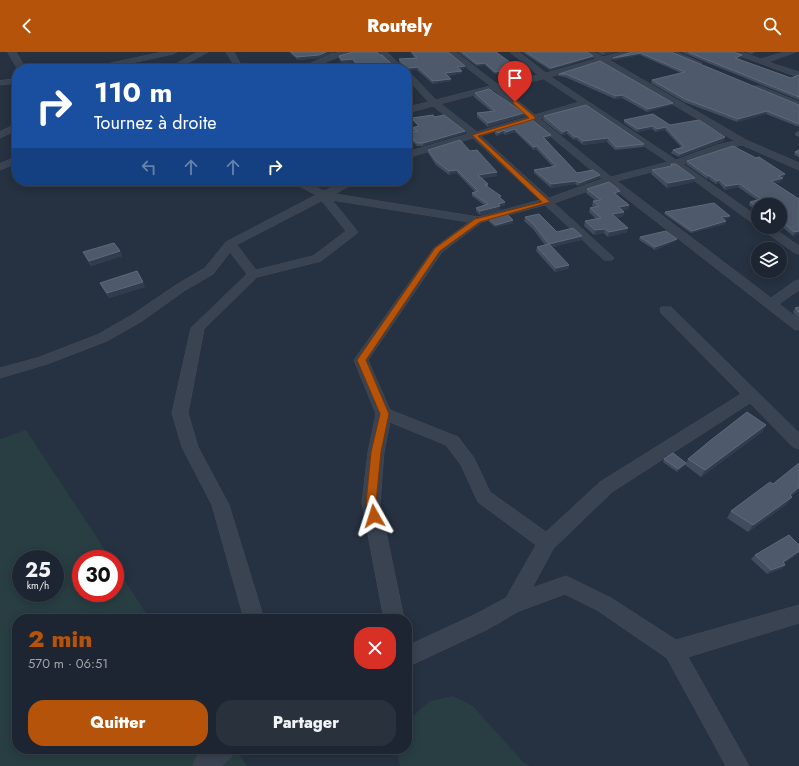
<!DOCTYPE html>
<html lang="fr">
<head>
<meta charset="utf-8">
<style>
	body { margin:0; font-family:Jost,sans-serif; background:#29313d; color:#f1f3f6; height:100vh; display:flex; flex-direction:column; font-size:15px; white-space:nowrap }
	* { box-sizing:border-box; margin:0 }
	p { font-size:13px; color:#a0a5ab }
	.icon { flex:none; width:22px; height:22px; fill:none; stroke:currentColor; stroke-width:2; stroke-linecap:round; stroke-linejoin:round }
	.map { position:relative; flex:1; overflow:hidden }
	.drawer { position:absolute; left:12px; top:562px; width:400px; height:140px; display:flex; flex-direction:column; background:#1c2531; border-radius:16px; box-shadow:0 2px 10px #0003,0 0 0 1px #3a424d }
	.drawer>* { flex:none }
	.banner { position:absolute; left:12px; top:12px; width:400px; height:122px; border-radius:16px; box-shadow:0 2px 10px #0003,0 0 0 1px #3a424d; background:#1a4fa0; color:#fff; overflow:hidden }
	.tools { position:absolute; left:751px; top:146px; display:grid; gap:8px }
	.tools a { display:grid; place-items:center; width:36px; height:36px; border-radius:50%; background:#1c2531; box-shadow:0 2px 10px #0003,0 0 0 1px #3a424d; font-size:20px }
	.speed { position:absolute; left:12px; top:498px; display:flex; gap:8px; font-size:20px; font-weight:700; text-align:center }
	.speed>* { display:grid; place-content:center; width:52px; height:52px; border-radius:50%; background:#1c2531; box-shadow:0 2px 10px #0003,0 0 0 1px #3a424d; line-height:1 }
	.speed small { font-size:10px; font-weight:400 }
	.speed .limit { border:6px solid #d22; background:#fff; color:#111 }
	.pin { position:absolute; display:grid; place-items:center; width:34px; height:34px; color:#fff; margin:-41px -17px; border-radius:50% 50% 50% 0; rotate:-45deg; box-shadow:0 0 4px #0007 }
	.pin .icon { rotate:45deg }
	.me { position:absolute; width:44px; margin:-22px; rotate:354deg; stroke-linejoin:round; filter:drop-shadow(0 0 3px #0008) }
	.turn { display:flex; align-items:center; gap:14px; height:84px; padding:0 16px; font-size:18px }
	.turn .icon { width:52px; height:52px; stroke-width:2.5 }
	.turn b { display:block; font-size:28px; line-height:34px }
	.lanes { display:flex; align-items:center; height:38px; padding:0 16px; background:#0003; justify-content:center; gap:20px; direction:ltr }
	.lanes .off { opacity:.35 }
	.round { display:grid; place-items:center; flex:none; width:42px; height:42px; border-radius:16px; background:#29313d }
	.summary { display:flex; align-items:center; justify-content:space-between; height:68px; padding:0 16px }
	h1 { font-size:24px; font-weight:800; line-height:30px; color:#b45309 }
	.cta { display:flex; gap:8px; margin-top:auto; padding:8px 16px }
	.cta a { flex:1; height:46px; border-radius:16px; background:#b45309; color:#fff; font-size:16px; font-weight:800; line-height:46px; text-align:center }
	.cta a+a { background:#29313d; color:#f1f3f6 }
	header { display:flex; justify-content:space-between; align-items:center; height:52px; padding:0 16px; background:#b45309; color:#fff; font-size:18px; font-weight:800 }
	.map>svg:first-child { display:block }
	.green { fill:#283e42; fill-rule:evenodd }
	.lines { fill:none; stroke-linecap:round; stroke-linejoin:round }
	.street-casing { stroke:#444c5a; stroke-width:1 }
	.street { fill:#3a4351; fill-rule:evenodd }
	.wall { fill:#414d5f }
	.shaded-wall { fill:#313d4e }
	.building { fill:#4e5a6b; stroke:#5e697a }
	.route { fill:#b45309; stroke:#753606 }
</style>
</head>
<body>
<header><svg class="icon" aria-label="back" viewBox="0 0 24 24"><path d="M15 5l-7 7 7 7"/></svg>Routely<svg class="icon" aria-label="search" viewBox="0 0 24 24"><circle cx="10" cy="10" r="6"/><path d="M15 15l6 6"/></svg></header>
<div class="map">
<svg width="799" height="714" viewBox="0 0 799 714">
	<rect width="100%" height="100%" fill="#263141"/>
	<g class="green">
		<path d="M 26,378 L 111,507 L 81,507 L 81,541 L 115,541 L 115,514 L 150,567 L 17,567 L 17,697 L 236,697 L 247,714 L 0,714 L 0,387 ZM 21,507 L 55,507 L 55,541 L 21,541 Z"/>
		<polygon points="453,644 473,654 524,711 532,714 400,714 397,697 407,697 407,669 430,649"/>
	</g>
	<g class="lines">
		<g class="street-casing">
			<g id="street">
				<polygon points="8,0 16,0 26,17 18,17"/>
				<polygon points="163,0 177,0 173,2 104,17 89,17 93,15"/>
				<polygon points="198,0 208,0 177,17 167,17"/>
				<path d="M 226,0 L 234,0 L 240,11 L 248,17 C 234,17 233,11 226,0 Z"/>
				<polygon points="342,0 356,0 336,6 309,17 298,17 331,2"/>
				<polygon points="379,0 387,0 404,17 396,17"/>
				<path d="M 447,0 L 456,0 L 497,32 L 538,23 L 510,0 L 519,0 L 546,21 L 596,7 L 585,0 L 594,0 L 603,5 L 622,0 L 634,0 L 609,8 L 746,88 L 799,111 L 799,118 L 742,93 L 723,97 L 683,112 L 758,165 L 758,173 L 754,172 L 674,114 L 617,129 L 771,246 L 795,229 L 799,228 L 799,238 L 779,252 L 799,267 L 799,278 L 794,277 L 608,132 L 554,151 L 612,204 L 614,206 L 612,208 L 604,208 L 545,153 L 482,170 L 442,200 L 368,308 L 390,358 L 458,385 L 474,406 L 490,440 L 546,480 L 600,430 L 741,342 L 661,261 L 660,258 L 661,255 L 671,255 L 799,381 L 799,397 L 793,395 L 750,351 L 612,440 L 553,497 L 532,536 L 566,524 L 611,546 L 676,588 L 799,553 L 799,571 L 688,605 L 749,714 L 726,714 L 667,606 L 597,558 L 565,542 L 519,559 L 488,577 L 407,615 L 407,594 L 474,563 L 506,546 L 536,493 L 478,450 L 461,413 L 446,393 L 390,370 L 384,400 L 380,451 L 403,562 L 401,567 L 381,567 L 383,562 L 362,451 L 368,400 L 376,362 L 354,308 L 434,196 L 469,170 L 332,148 L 358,180 L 356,182 L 321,209 L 257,225 L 204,277 L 188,361 L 198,395 L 229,453 L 264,567 L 244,567 L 212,453 L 182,395 L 172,361 L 191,276 L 247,222 L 230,200 L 213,222 L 184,239 L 142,269 L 107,289 L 47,312 L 0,326 L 0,316 L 37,306 L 97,283 L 132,263 L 176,233 L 205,216 L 226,190 L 316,143 L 290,129 L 303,129 L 324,139 L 344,129 L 357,129 L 335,142 L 478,165 L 540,148 L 473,86 L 407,106 L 407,100 L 468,82 L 433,54 L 407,61 L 407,55 L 429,50 L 407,27 L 407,21 L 410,21 L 436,48 L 490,34 ZM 601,10 L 735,89 L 717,93 L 676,108 L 551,25 ZM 544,27 L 579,50 L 535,63 L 502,36 ZM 494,38 L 527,65 L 477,80 L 441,52 ZM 584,54 L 668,110 L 611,125 L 540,67 ZM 532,69 L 602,127 L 549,146 L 481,84 ZM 322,149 L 346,179 L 313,204 L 256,218 L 237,193 Z"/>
				<polygon points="667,0 677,0 702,11 698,13 695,13"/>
				<polygon points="730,0 741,0 761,7 784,0 796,0 768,10 799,20 799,25"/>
				<polygon points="17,27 17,31 0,33 0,29"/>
				<polygon points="754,34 760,34 799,50 799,56 754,38"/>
				<polygon points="17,72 17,78 0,86 0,80"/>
				<polygon points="17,105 17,111 0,118 0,112"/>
				<polygon points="759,175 772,175 799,194 799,202 795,201"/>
				<polygon points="206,697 234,697 231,705 221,714 193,714 196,706"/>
			</g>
		</g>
		<use href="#street" class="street"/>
	</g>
	<g class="wall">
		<polygon points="289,0 334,0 330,1 319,6 298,8"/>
		<polygon points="410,0 448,0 465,14 465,16 460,17 462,21 448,24 451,27 451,29 433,32 417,18 360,17 353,10 342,11 339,7 339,4 380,3 396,16 404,16 399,10 399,7 415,6"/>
		<polygon points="458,0 496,0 518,18 495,22 485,13 477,14"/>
		<polygon points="522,0 587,0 593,4 592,6 550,18"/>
		<polygon points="597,0 616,0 603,3"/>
		<polygon points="632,0 671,0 799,53 799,75 766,62 737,70 684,50 651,31 652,28 681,21 640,3 613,8"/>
		<polygon points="681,0 733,0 741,6 738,7 791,26 799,23 799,48"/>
		<polygon points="745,0 756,0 751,2"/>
		<polygon points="600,9 673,51 672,53 647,60 622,46 615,47 565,25 558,24 559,22"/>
		<polygon points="475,41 524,61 524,64 488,75 477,65 477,61 491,59 474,45"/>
		<polygon points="544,64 644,92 643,95 615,98 607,90 583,93 577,88 574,88 567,82 562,83 543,68"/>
		<polygon points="435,65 465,79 465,81 423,94 417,94 407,84 407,81 414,80 411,78 411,76 418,74 412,68 412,66"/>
		<polygon points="532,68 551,83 550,86 545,87 577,121 600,123 599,126 578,134 575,132 551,136 534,121 534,118 553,115 536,97 534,98 515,80 505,83 503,81 497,84 495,82 495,78"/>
		<polygon points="624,68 670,73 724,89 679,105 671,101 673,98 681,95 665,78 656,80 652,77 637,80 624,71"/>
		<polygon points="799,79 799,85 795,83 796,80"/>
		<polygon points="428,98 470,99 497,124 482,126 488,132 488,135 505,150 505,153 500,154 500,158 480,163 476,159 476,156 484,153 472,144 472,141 475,140 457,121 449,123 436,113 428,101"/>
		<polygon points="799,98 799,105 794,103 795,100"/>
		<polygon points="687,109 785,122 784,125 781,126 781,130 775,131 799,147 799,181 793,184 780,173 780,153 758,153 758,161 749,153 750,150 757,148 738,135 725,138 719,131 716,132 709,127 707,127 686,112"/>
		<polygon points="671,112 695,126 694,130 667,136 651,122 652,118 670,114"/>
		<polygon points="587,137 618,137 618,144 629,153 628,157 622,159 624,160 623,164 616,166 627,180 608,185 604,181 594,183 584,174 585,169 596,167 589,160 590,156 594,155 592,154 593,149 596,149 586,141"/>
		<polygon points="665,160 729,166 724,167 726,169 725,172 691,181 664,162"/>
		<polygon points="525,165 557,180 582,184 581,188 552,195 569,213 568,217 555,220 536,199 537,195 545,193 533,177 524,169"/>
		<polygon points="489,167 513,168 513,171 495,175 489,170"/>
		<polygon points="640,185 677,187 676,189 655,198 639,188"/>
		<polygon points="120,199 122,204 91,214 86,206 83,200"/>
		<polygon points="100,231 145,235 109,246 103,237"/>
		<polygon points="799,255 799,267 793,260 795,256"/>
		<polygon points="766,373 762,380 701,425 685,413 677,420 663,410 664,407 686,411 688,407"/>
		<polygon points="799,411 799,438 791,444 792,445 787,452 748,480 727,466 731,459 773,432"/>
		<polygon points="799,493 799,501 798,502 784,511 785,513 781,517 767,522 751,507 755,503"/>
	</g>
	<g class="shaded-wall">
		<polygon points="326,0 334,0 330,1 319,6 298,8 297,5"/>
		<polygon points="607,0 616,0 603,3 604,1"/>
		<polygon points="641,1 640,3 613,8 613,6"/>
		<polygon points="742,3 741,6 734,9 735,6"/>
		<polygon points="593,4 592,6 550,18 551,16"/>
		<polygon points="353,7 353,10 342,11 342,8"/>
		<polygon points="485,11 485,13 477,14 477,12"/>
		<polygon points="465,14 465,16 457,17 457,15"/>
		<polygon points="418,15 417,18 407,19 407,17 401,17"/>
		<polygon points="518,16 518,18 495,22 495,20"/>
		<polygon points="462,19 462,21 445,24 445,21"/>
		<polygon points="451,27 451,29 433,32 433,29"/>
		<polygon points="623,43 622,46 615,47 616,44"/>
		<polygon points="673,51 672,53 647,60 648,57"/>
		<polygon points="767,59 766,62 737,70 738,67"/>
		<polygon points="524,61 524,64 488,75 488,71"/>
		<polygon points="653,74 652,77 637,80 638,77"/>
		<polygon points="666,75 665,78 656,80 657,77"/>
		<polygon points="515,77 515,80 505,83 506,80"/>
		<polygon points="504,78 503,81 497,84 498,81"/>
		<polygon points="567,78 567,82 562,83 563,80"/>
		<polygon points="465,79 465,81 423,94 423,91"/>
		<polygon points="551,83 550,86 542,88 543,85"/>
		<polygon points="575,85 578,85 577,88 574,88"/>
		<polygon points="725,85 724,89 679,105 680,102"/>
		<polygon points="608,86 607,90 583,93 583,89"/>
		<polygon points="537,94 536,97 534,98 534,95"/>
		<polygon points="457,118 457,121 449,123 449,119"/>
		<polygon points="497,120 497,124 478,126 478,123"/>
		<polygon points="785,122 784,125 777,127 778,124"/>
		<polygon points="600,123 599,126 578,134 579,131"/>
		<polygon points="708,124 710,124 709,127 707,127"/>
		<polygon points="695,126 694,130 667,136 668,131"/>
		<polygon points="783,126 781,130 770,132 771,129"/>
		<polygon points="720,128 719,131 716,132 717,129"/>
		<polygon points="576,129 575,132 551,136 551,132"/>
		<polygon points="740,132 738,135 725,138 726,134"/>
		<polygon points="617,137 618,137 617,140 620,139 618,144 613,145 614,141"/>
		<polygon points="505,150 505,153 500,154 500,158 480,163 480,159 498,152"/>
		<polygon points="629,153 628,157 617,160 619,155"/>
		<polygon points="624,160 623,164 611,167 612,162"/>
		<polygon points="730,164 729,166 720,168 721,165"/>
		<polygon points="513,168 513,171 495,175 496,173"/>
		<polygon points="726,169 725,172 691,181 692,179"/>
		<polygon points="628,176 627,180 608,185 609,180"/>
		<polygon points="605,177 604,181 594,183 595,178"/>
		<polygon points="799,179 799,181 793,184 794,180"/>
		<polygon points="582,184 581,188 549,196 549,192"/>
		<polygon points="677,187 676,189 655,198 655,195"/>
		<polygon points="120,199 122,204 91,214 89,209"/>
		<polygon points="569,213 568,217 555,220 556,216"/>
		<polygon points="143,230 145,235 109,246 107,241"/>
		<polygon points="766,373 762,380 701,425 705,418"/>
		<polygon points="686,411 685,413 677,420 678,417"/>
		<polygon points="799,435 799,438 785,450 790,443"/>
		<polygon points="792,445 787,452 748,480 753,473"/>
		<polygon points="799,499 799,501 798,502 778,515 783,510"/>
		<polygon points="785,513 781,517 767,522 771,518"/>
	</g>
	<g class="building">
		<polygon points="291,0 326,0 319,3 297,5"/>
		<polygon points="353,0 377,0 380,3 382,3 396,16 404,16 406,14 399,7 417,6 412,0 448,0 465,14 457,15 462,19 445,21 451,27 433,29 418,15 401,17 362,17 353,7 342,8 339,4"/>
		<polygon points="462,0 496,0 518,16 495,20 485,11 477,12"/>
		<polygon points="526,0 587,0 593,4 551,16"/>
		<polygon points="632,0 671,0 799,53 799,72 767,59 738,67 685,47 652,28 685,20 641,1 613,6"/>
		<polygon points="688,0 733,0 742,3 735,6 791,26 799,23 799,45"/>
		<polygon points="600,9 673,51 648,57 623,43 616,44 566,22 559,22"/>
		<polygon points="489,37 524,61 488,71 477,61 495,59 475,41"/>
		<polygon points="586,53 644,92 616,95 608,86 583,89 578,85 575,85 567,78 563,80 544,64"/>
		<polygon points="653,62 670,73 699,68 725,85 680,102 673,98 684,95 666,75 657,77 653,74 638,77 624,68"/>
		<polygon points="433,63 435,65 444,63 465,79 423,91 417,91 407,81 418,79 411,76 419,74 412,66"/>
		<polygon points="532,68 551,83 543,85 577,121 593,118 600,123 579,131 576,129 551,132 534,118 556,114 537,94 534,95 515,77 506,80 504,78 498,81 495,78"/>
		<polygon points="460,88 470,99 477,98 497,120 478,123 488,132 485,133 501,144 499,145 505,150 498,152 500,154 480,159 476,156 488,152 472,141 478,139 457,118 449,119 436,109 428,98"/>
		<polygon points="733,94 756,106 759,105 785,122 778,124 783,126 771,129 799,147 799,179 794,180 780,168 780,153 758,153 758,156 750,150 761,147 740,132 726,134 720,128 717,129 710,124 708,124 687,109"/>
		<polygon points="799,98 799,102 795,100"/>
		<polygon points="671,112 676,112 695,126 668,131 652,118 672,114"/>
		<polygon points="609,130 618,137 617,137 620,139 614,141 629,153 619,155 624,160 612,162 628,176 609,180 605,177 595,178 585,169 601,166 590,156 599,154 593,149 601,148 587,137"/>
		<polygon points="714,151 730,164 721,165 726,169 692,179 665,160"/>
		<polygon points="507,162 513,168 496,173 489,167"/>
		<polygon points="539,162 557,180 573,176 582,184 549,192 569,213 556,216 537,195 549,192 534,173 525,165"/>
		<polygon points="666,179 677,187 655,195 640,185"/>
		<polygon points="114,191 120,199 89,209 83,200"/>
		<polygon points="137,219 143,230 107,241 100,231"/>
		<polygon points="799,255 799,261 795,256"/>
		<polygon points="747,360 766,373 705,418 688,407 711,388"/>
		<polygon points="673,401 686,411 678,417 664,407"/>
		<polygon points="799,411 799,435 790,443 792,445 753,473 731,459 770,430 773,432"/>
		<polygon points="789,483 799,493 799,499 783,510 785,513 771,518 755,503"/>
	</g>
	<polygon class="route" points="513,49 516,49 535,65 535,67 478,84 550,150 480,170 440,199 366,308 389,362 381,400 376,451 379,464 377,467 374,469 370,467 366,451 371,400 380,362 357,308 435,196 475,167 542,150 472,83 529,66 513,51"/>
</svg>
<div class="tools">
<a><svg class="icon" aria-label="sound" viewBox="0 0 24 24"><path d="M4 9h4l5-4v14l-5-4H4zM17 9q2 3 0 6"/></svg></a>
<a><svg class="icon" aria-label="layers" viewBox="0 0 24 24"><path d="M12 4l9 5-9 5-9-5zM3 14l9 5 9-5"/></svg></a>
</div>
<div class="speed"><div>25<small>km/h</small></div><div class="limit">30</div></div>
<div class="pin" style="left:515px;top:50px;background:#d93025"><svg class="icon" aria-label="arrive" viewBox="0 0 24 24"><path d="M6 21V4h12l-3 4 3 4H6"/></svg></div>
<svg class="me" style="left:374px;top:464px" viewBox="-20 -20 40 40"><path d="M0-17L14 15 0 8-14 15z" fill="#b45309" stroke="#fff" stroke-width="4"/></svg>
<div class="banner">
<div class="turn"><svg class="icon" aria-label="right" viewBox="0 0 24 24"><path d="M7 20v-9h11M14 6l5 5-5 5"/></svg><div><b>110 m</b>Tournez à droite</div></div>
<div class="lanes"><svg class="icon off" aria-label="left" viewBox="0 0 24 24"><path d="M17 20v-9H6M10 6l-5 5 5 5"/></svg><svg class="icon off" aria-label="ahead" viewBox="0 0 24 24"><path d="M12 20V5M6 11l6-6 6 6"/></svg><svg class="icon off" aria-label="ahead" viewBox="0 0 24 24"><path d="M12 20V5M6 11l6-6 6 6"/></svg><svg class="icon" aria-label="right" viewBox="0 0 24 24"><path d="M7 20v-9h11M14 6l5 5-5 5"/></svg></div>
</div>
<section class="drawer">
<div class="summary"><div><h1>2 min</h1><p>570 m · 06:51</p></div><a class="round" style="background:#d93025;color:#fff"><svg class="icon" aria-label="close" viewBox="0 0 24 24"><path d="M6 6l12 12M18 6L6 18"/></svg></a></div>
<div class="cta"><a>Quitter</a><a>Partager</a></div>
</section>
</div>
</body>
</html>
